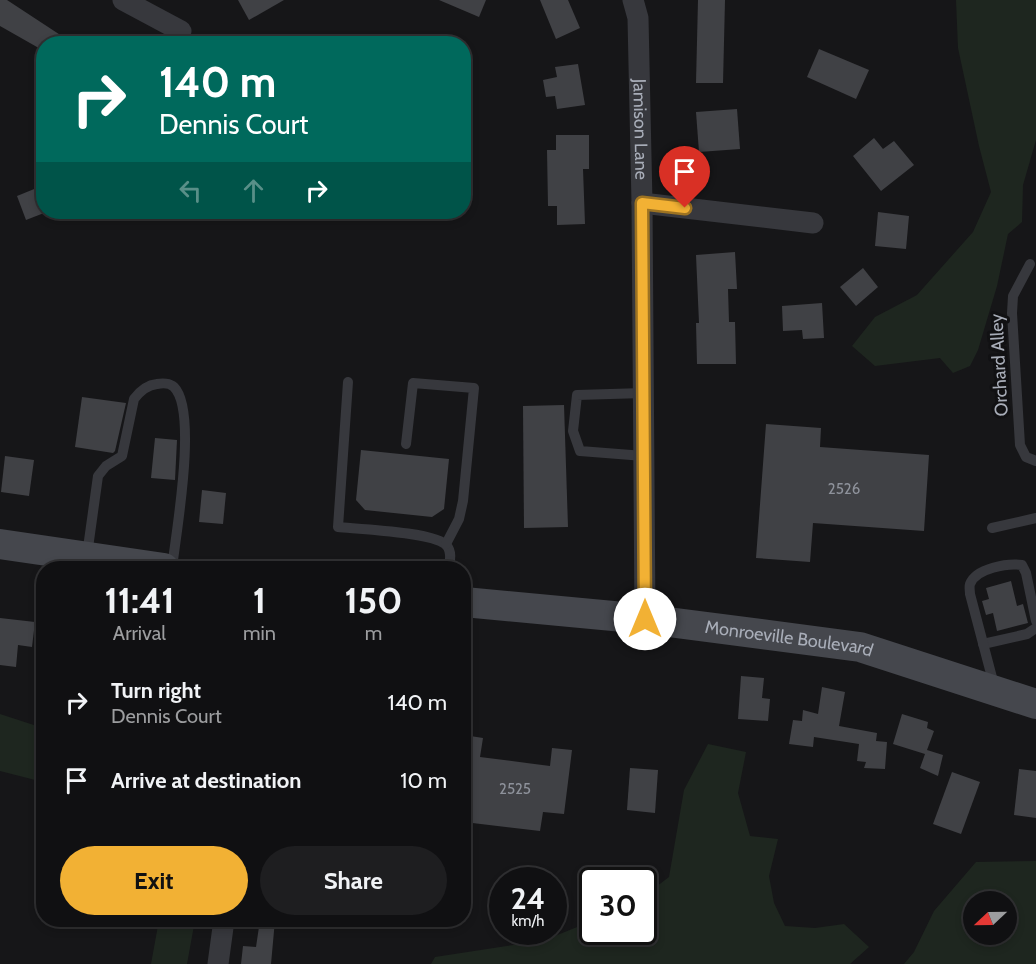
<!DOCTYPE html>
<html lang="en">
<head>
<meta charset="utf-8">
<style>
	body { margin:0; font-family:Cabin,sans-serif; background:#1e1e20; color:#f1f3f6; height:100vh; display:flex; flex-direction:column; font-size:22px; white-space:nowrap }
	* { box-sizing:border-box; margin:0 }
	p { font-size:20px; color:#9c9d9f }
	.icon { flex:none; width:33px; height:33px; fill:none; stroke:currentColor; stroke-width:2; stroke-linecap:round; stroke-linejoin:round }
	.map { position:relative; flex:1; overflow:hidden }
	.side { position:absolute; left:36px; top:561px; width:435px; height:366px; display:flex; flex-direction:column; background:#101012; border-radius:24px; box-shadow:0 3px 9px #0003,0 0 0 2px #303032 }
	.side>* { flex:none }
	.guide { position:absolute; left:36px; top:36px; width:435px; height:183px; border-radius:24px; box-shadow:0 3px 9px #0003,0 0 0 2px #303032; background:#00695c; color:#fff; overflow:hidden }
	.needle { width:39px; rotate:248deg }
	.fabs { position:absolute; left:963px; top:891px; display:grid; gap:12px }
	.fabs a { display:grid; place-items:center; width:54px; height:54px; border-radius:50%; background:#101012; box-shadow:0 3px 9px #0003,0 0 0 2px #303032; font-size:30px }
	.speed { position:absolute; left:489px; top:867px; display:flex; gap:12px; font-size:30px; font-weight:700; text-align:center }
	.speed>* { display:grid; place-content:center; width:78px; height:78px; border-radius:50%; background:#101012; box-shadow:0 3px 9px #0003,0 0 0 2px #303032; line-height:1 }
	.speed small { font-size:15px; font-weight:400 }
	.speed .limit { border:3px solid #111; border-radius:9px; background:#fff; color:#111 }
	.pin { position:absolute; display:grid; place-items:center; width:51px; height:51px; color:#fff; margin:-62px -26px; border-radius:50% 50% 50% 0; rotate:-45deg; box-shadow:0 0 6px #0007 }
	.pin .icon { rotate:45deg }
	.me { position:absolute; width:66px; margin:-33px; rotate:0deg; stroke-linejoin:round; filter:drop-shadow(0 0 4px #0008) }
	.turn { display:flex; align-items:center; gap:21px; height:126px; padding:0 24px; font-size:27px }
	.turn .icon { width:78px; height:78px; stroke-width:2.5 }
	.turn b { display:block; font-size:42px; line-height:51px }
	.lanes { display:flex; align-items:center; height:57px; padding:0 24px; background:#0003; justify-content:center; gap:30px; direction:ltr }
	.lanes .off { opacity:.35 }
	.eta { display:flex; justify-content:space-evenly; align-items:center; height:102px; text-align:center }
	.eta b { font-size:36px; font-weight:800; line-height:42px }
	.primary-button { display:flex; gap:12px; margin-top:auto; padding:12px 24px }
	.primary-button a { flex:1; height:69px; border-radius:36px; background:#f2b134; color:#111; font-size:24px; font-weight:800; line-height:69px; text-align:center }
	.primary-button a+a { background:#1e1e20; color:#f1f3f6 }
	ul { padding:0; list-style:none }
	li { display:flex; align-items:center; gap:18px; height:78px; padding:0 24px }
	li div { flex:1 }
	li b { display:block; font-size:22px }
	li em { font-style:normal }
	.map>svg:first-child { display:block }
	.green { fill:#1e261f; fill-rule:evenodd }
	.building { fill:#404145 }
	.lines { fill:none; stroke-linecap:round; stroke-linejoin:round }
	.service { stroke:#37383d; stroke-width:10 }
	.minor { stroke:#37383d; stroke-width:21 }
	.secondary { stroke:#45474d; stroke-width:30 }
	.route-casing { stroke:#9d7322; stroke-width:15 }
	.route { stroke:#f2b134; stroke-width:10 }
	.labels { text-anchor:middle; stroke-width:6; stroke-linejoin:round; paint-order:stroke }
	.number-label { font-size:15px; fill:#8e929b }
	.street-label { font-size:18px; fill:#a8adb8; stroke:#111113 }
</style>
</head>
<body>
<div class="map">
<svg width="1036" height="964" viewBox="0 0 1036 964">
	<rect width="100%" height="100%" fill="#161618"/>
	<g class="green">
		<polygon points="956,0 1036,0 1036,140 1023,185 1022,222 1008,234 997,286 978,350 970,366 953,373 940,358 875,366 852,346 875,317 917,295 973,232 991,192 979,146 958,48"/>
		<polygon points="0,714 43,728 43,782 0,771"/>
		<polygon points="708,744 746,752 738,793 750,836 778,839 769,876 774,903 785,926 815,928 844,924 869,947 850,964 431,964 435,957 545,940 592,921 592,932 644,932 644,896 669,877 684,790"/>
		<path d="M 1036,861 L 1036,964 L 904,964 L 914,952 L 934,911 L 976,862 ZM 974,902 L 1006,902 L 1006,934 L 974,934 Z"/>
		<polygon points="159,920 195,920 187,964 151,964"/>
	</g>
	<g class="building">
		<polygon points="0,0 7,0 74,44 44,44 44,51 0,26"/>
		<polygon points="238,0 284,0 249,20"/>
		<polygon points="439,0 486,0 479,17"/>
		<polygon points="540,0 568,0 580,28 556,39"/>
		<polygon points="698,0 725,0 723,83 696,83"/>
		<polygon points="819,49 869,70 856,99 807,77"/>
		<polygon points="578,64 585,105 557,109 555,96 546,97 543,80 557,77 555,67"/>
		<polygon points="737,109 740,149 699,152 696,112"/>
		<polygon points="556,135 589,135 589,169 583,169 585,224 557,225 557,206 548,206 547,150 556,150"/>
		<polygon points="874,138 883,149 894,141 914,165 881,191 853,156"/>
		<polygon points="44,185 44,213 26,220 17,196"/>
		<polygon points="878,212 909,216 906,249 875,246"/>
		<polygon points="735,252 737,289 728,289 729,322 735,322 736,364 697,364 696,323 699,323 696,255"/>
		<polygon points="863,268 878,287 856,306 840,287"/>
		<polygon points="822,303 824,338 803,339 802,330 783,331 782,306"/>
		<polygon points="82,397 126,403 115,451 113,453 75,447"/>
		<polygon points="564,405 568,527 524,528 523,406"/>
		<polygon points="766,424 821,428 820,447 929,455 924,531 813,523 810,562 756,558"/>
		<polygon points="155,438 177,440 175,480 151,478"/>
		<polygon points="361,450 449,459 444,509 432,517 365,510 356,500"/>
		<polygon points="5,456 34,460 29,496 1,492"/>
		<polygon points="202,490 226,493 223,524 199,522"/>
		<polygon points="1011,581 1017,606 1023,604 1028,623 997,631 993,613 986,615 982,601 989,599 986,588"/>
		<polygon points="0,618 35,622 32,647 18,645 16,667 0,665"/>
		<polygon points="741,676 764,678 762,698 770,699 768,721 738,719"/>
		<polygon points="822,687 845,692 839,726 877,733 876,741 887,742 885,769 864,768 866,762 857,761 859,744 814,737 813,747 789,744 793,720 802,721 803,710 818,714"/>
		<polygon points="902,714 928,722 927,728 934,731 927,750 943,755 938,776 920,768 925,754 893,744"/>
		<polygon points="464,735 483,738 480,757 550,766 552,748 572,750 564,814 543,812 540,831 464,822"/>
		<polygon points="630,768 658,770 655,813 627,810"/>
		<polygon points="1019,769 1036,771 1036,818 1014,815"/>
		<polygon points="952,772 980,782 961,834 933,824"/>
		<polygon points="260,920 275,920 271,964 241,964 243,946 256,947"/>
	</g>
	<g class="lines">
		<g class="service">
			<polyline points="1030,264 1013,296 1012,313 1020,445 1026,457 1036,461"/>
			<path d="M 348,382 L 338,527 C 358,529 437,532 447,546 C 452,552 450,561 449,568"/>
			<polyline points="644,393 577,395 573,431 580,451 644,456"/>
			<polyline points="406,444 413,383 474,388 463,501 459,519 446,544"/>
			<polyline points="992,528 1036,518"/>
			<path d="M 87,555 L 98,476 L 106,466 L 122,456 L 134,399 C 140,391 147,385 157,384 C 162,383 170,383 174,387 C 198,411 176,533 172,568"/>
			<polyline points="983,644 1027,634 1036,628"/>
			<path d="M 994,685 L 970,594 C 970,591 969,587 970,584 C 976,568 1008,563 1022,565 L 1026,573 L 1036,621"/>
		</g>
		<g class="minor">
			<polyline points="123,0 181,31"/>
			<path id="s1" d="M 633,0 L 638,18 L 642,203 L 645,619"/>
			<polyline points="642,203 813,223"/>
			<polyline points="218,964 224,920"/>
		</g>
		<g class="secondary">
			<polyline points="0,544 164,568"/>
			<path id="s2" d="M 464,602 L 645,619 L 860,647 L 1036,704"/>
		</g>
	</g>
	<g class="lines">
		<g class="route-casing">
			<polyline id="route" points="645,619 642,203 685,208"/>
		</g>
		<use href="#route" class="route"/>
	</g>
	<g class="labels">
		<g class="number-label">
			<text x="844" y="494">2526</text>
			<text x="515" y="794">2525</text>
		</g>
		<g class="street-label">
			<text dy="6" stroke="none"><textPath href="#s1" startOffset="130">Jamison Lane</textPath></text>
			<text transform="translate(999 365) rotate(-93)" y="6">Orchard Alley</text>
			<text dy="6" stroke="none"><textPath href="#s2" startOffset="327">Monroeville Boulevard</textPath></text>
		</g>
	</g>
</svg>
<div class="fabs">
<a><svg class="needle" viewBox="-14 -14 28 28"><path d="M0-13l5 13h-10z" fill="#e53935"/><path d="M0 13l5-13h-10z" fill="#9c9d9f"/></svg></a>
</div>
<div class="speed"><div>24<small>km/h</small></div><div class="limit">30</div></div>
<div class="pin" style="left:685px;top:208px;background:#d93025"><svg class="icon" aria-label="arrive" viewBox="0 0 24 24"><path d="M6 21V4h12l-3 4 3 4H6"/></svg></div>
<svg class="me" style="left:645px;top:619px" viewBox="-20 -20 40 40"><circle r="19" fill="#fff"/><path d="M0-13L10 11 0 6-10 11z" fill="#f2b134"/></svg>
<div class="guide">
<div class="turn"><svg class="icon" aria-label="right" viewBox="0 0 24 24"><path d="M7 20v-9h11M14 6l5 5-5 5"/></svg><div><b>140 m</b>Dennis Court</div></div>
<div class="lanes"><svg class="icon off" aria-label="left" viewBox="0 0 24 24"><path d="M17 20v-9H6M10 6l-5 5 5 5"/></svg><svg class="icon off" aria-label="ahead" viewBox="0 0 24 24"><path d="M12 20V5M6 11l6-6 6 6"/></svg><svg class="icon" aria-label="right" viewBox="0 0 24 24"><path d="M7 20v-9h11M14 6l5 5-5 5"/></svg></div>
</div>
<section class="side">
<div class="eta">
<div><b>11:41</b><p>Arrival</p></div>
<div><b>1</b><p>min</p></div>
<div><b>150</b><p>m</p></div>
</div>
<ul>
<li><svg class="icon" aria-label="right" viewBox="0 0 24 24"><path d="M7 20v-9h11M14 6l5 5-5 5"/></svg><div><b>Turn right</b><p>Dennis Court</p></div><em>140 m</em></li>
<li><svg class="icon" aria-label="arrive" viewBox="0 0 24 24"><path d="M6 21V4h12l-3 4 3 4H6"/></svg><div><b>Arrive at destination</b></div><em>10 m</em></li>
</ul>
<div class="primary-button"><a>Exit</a><a>Share</a></div>
</section>
</div>
</body>
</html>
